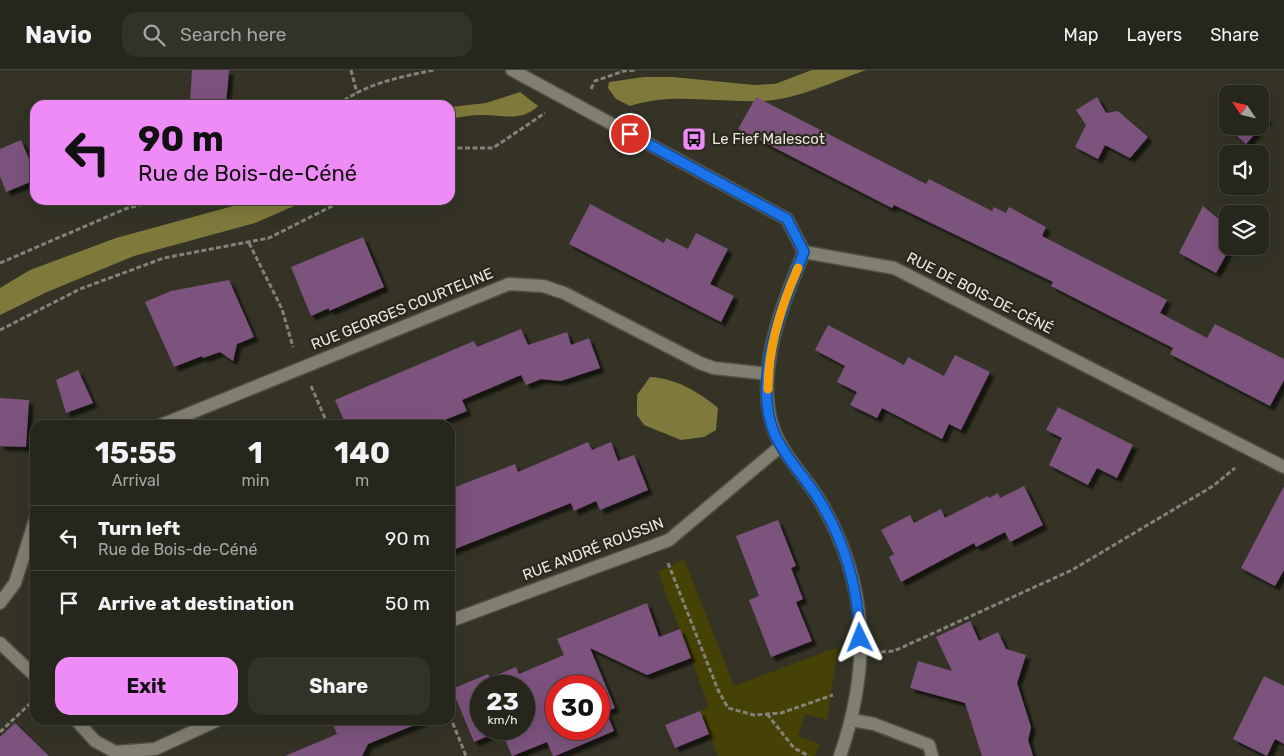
<!DOCTYPE html>
<html lang="en">
<head>
<meta charset="utf-8">
<style>
	body { margin:0; font-family:Rubik,sans-serif; background:#333229; color:#f1f3f6; height:100vh; display:flex; flex-direction:column; font-size:19px; white-space:nowrap }
	* { box-sizing:border-box; margin:0 }
	p { font-size:16px; color:#a4a5a3 }
	.icon { flex:none; width:28px; height:28px; fill:none; stroke:currentColor; stroke-width:2; stroke-linecap:round; stroke-linejoin:round }
	.map { position:relative; flex:1; overflow:hidden }
	.drawer { position:absolute; left:30px; top:350px; width:425px; height:305px; display:flex; flex-direction:column; background:#27261c; border-radius:15px; box-shadow:0 5px 20px #0002,0 0 0 1px #43433b }
	.drawer>* { flex:none }
	.top-card { position:absolute; left:30px; top:30px; width:425px; height:105px; border-radius:15px; box-shadow:0 5px 20px #0002,0 0 0 1px #43433b; background:#ef8bf7; color:#111; overflow:hidden }
	.needle { width:32px; rotate:305deg }
	.controls { position:absolute; left:1219px; top:15px; display:grid; gap:10px }
	.controls a { display:grid; place-items:center; width:50px; height:50px; border-radius:10px; background:#27261c; box-shadow:0 5px 20px #0002,0 0 0 1px #43433b; font-size:25px }
	.speed { position:absolute; left:470px; top:605px; display:flex; gap:10px; font-size:25px; font-weight:700; text-align:center }
	.speed>* { display:grid; place-content:center; width:65px; height:65px; border-radius:50%; background:#27261c; box-shadow:0 5px 20px #0002,0 0 0 1px #43433b; line-height:1 }
	.speed small { font-size:12px; font-weight:400 }
	.speed .limit { border:8px solid #d22; background:#fff; color:#111 }
	.pin { position:absolute; display:grid; place-items:center; width:42px; height:42px; color:#fff; margin:-21px; border:2px solid #fff; border-radius:50%; box-shadow:0 1px 5px #0007 }
	.me { position:absolute; width:55px; margin:-28px; rotate:358deg; stroke-linejoin:round; filter:drop-shadow(0 0 4px #0008) }
	.turn { display:flex; align-items:center; gap:18px; height:105px; padding:0 25px; font-size:22px }
	.turn .icon { width:65px; height:65px; stroke-width:2.5 }
	.turn b { display:block; font-size:35px; line-height:42px }
	.eta { display:flex; justify-content:space-evenly; align-items:center; height:85px; text-align:center }
	.eta b { font-size:30px; font-weight:700; line-height:35px }
	.button { display:flex; gap:10px; margin-top:auto; padding:10px 25px }
	.button a { flex:1; height:58px; border-radius:15px; background:#ef8bf7; color:#111; font-size:20px; font-weight:700; line-height:58px; text-align:center }
	.button a+a { background:#333229; color:#f1f3f6 }
	ul { padding:0; list-style:none }
	li { display:flex; align-items:center; gap:15px; height:65px; padding:0 25px; border-top:1px solid #43433b }
	li div { flex:1 }
	li b { display:block; font-size:19px }
	li em { font-style:normal }
	header { display:flex; align-items:center; gap:30px; box-sizing:border-box; height:70px; padding:0 25px; background:#27261c; border-bottom:1px solid #43433b }
	header strong { font-size:24px }
	nav { display:flex; gap:28px; margin-inline-start:auto; font-size:18px }
	.search { width:350px; height:45px; background:#333229; display:flex; align-items:center; gap:12px; box-sizing:border-box; padding:0 18px; border-radius:15px; color:#a4a5a3; font-size:19px }
	.map>svg:first-child { display:block }
	.green { fill:#464104 }
	.water { fill:#7f7a3b }
	.building { fill:#7b527d; fill-rule:evenodd; filter:url(#shadow) }
	.lines { fill:none; stroke-linecap:round; stroke-linejoin:round }
	.street-casing { stroke:#515045; stroke-width:15 }
	.secondary-casing { stroke:#515045; stroke-width:15 }
	.path { stroke:#838278; stroke-width:3; stroke-dasharray:5 2.5; stroke-linecap:butt }
	.street { stroke:#807f70; stroke-width:12 }
	.secondary { stroke:#807f70; stroke-width:12 }
	.route-casing { stroke:#114b97; stroke-width:12 }
	.route { stroke:#1a73e8; stroke-width:9 }
	.slow { stroke:#f59e0b; stroke-width:9 }
	.labels { text-anchor:middle; stroke-width:4.5; stroke-linejoin:round; paint-order:stroke }
	.poi-label { font-size:15px; fill:#e9e8e0; stroke:#2a291c; text-anchor:start }
	.street-label { font-size:15px; fill:#e9e8e0; stroke:#2a291c }
</style>
</head>
<body>
<header>
<strong>Navio</strong>
<div class="search"><svg class="icon" aria-label="search" viewBox="0 0 24 24"><circle cx="10" cy="10" r="6"/><path d="M15 15l6 6"/></svg>Search here</div>
<nav><a>Map</a><a>Layers</a><a>Share</a></nav>
</header>
<div class="map">
<svg width="1284" height="686" viewBox="0 0 1284 686">
	<defs>
		<filter id="shadow"><feDropShadow dx="4.5" dy="4.5" stdDeviation="1" flood-color="#0009"/></filter>
	</defs>
	<rect width="100%" height="100%" fill="#343326"/>
	<polygon class="green" points="684,489 734,616 838,577 827,650 805,644 798,666 820,674 815,686 718,686 700,641 709,637 658,502"/>
	<g class="water">
		<path d="M 812,0 L 866,0 C 835,11 795,30 763,31 C 719,33 672,22 630,36 L 616,29 L 608,18 L 609,12 L 644,7 L 673,7 L 754,15 L 775,14 Z"/>
		<path d="M 520,22 L 538,36 C 522,52 502,45 482,45 C 471,45 460,47 450,49 L 450,37 L 486,33 Z"/>
		<polygon points="255,130 308,130 255,153 134,186 47,222 0,245 0,218 30,200 116,168"/>
		<path d="M 650,307 C 675,308 699,322 718,338 L 716,360 L 704,367 L 681,370 L 644,355 L 637,345 L 637,325 Z"/>
	</g>
	<g class="building">
		<polygon points="192,0 229,0 226,35 190,35"/>
		<polygon points="756,27 926,114 929,109 992,141 994,137 1006,143 1009,137 1046,157 1042,166 1167,230 1160,243 1207,268 1215,254 1284,289 1284,310 1270,336 1170,284 1173,278 1051,216 1053,212 894,135 892,138 738,59"/>
		<polygon points="1097,27 1106,43 1118,41 1148,67 1130,88 1105,75 1098,89 1075,77 1086,55 1076,40"/>
		<polygon points="1260,41 1268,49 1246,74 1225,55 1228,52 1228,56 1260,56"/>
		<polygon points="21,70 35,103 35,110 6,122 0,106 0,79"/>
		<polygon points="590,134 664,173 666,168 688,179 696,163 728,179 710,214 734,226 721,252 569,174"/>
		<polygon points="1203,136 1228,157 1228,176 1231,176 1216,203 1179,183"/>
		<polygon points="363,167 384,217 329,241 329,238 311,246 291,197"/>
		<polygon points="229,210 254,267 237,274 233,291 220,282 203,288 202,286 174,297 145,232 171,221"/>
		<polygon points="828,255 904,295 908,287 944,306 955,285 990,302 961,360 949,354 942,369 882,338 877,348 850,335 857,322 837,312 845,296 815,280"/>
		<polygon points="521,259 528,275 567,262 571,275 589,268 600,298 561,311 541,309 526,315 521,305 462,330 467,341 432,355 346,355 335,330 474,271 477,277"/>
		<polygon points="78,300 93,333 66,343 56,310"/>
		<polygon points="0,328 29,330 26,377 0,376"/>
		<polygon points="1058,337 1133,375 1117,408 1097,398 1088,415 1049,395 1062,368 1046,360"/>
		<polygon points="588,372 592,380 611,372 618,391 634,385 648,420 600,440 596,431 574,441 571,433 450,481 450,419 515,394 518,402"/>
		<polygon points="1024,416 1043,455 1010,472 1005,462 976,477 974,473 901,512 889,487 894,484 881,460 910,445 914,453 941,439 945,448 988,426 989,428 998,423 1000,428"/>
		<polygon points="1284,416 1284,500 1275,516 1241,498"/>
		<polygon points="778,450 796,496 791,498 803,529 796,532 812,571 771,587 749,530 759,526 736,466"/>
		<path d="M 647,533 L 659,567 L 680,559 L 691,588 L 647,605 L 590,578 L 615,638 L 606,641 L 614,661 L 555,686 L 553,686 L 547,672 L 512,686 L 501,660 L 474,672 L 452,619 L 488,604 L 490,608 L 516,597 L 519,604 L 564,585 L 557,569 ZM 481,616 L 524,616 L 524,659 L 481,659 ZM 556,616 L 599,616 L 599,659 L 556,659 Z"/>
		<polygon points="970,551 979,571 998,562 1006,579 1026,585 1017,613 1031,657 1028,670 1033,686 982,686 965,633 910,618 918,591 952,601 936,567"/>
		<polygon points="1264,606 1284,616 1284,674 1275,669 1267,686 1233,669"/>
		<polygon points="700,641 709,664 675,678 665,655"/>
		<polygon points="331,650 424,650 424,651 368,674 362,686 285,686 337,664"/>
		<polygon points="15,653 49,686 0,686 0,667"/>
	</g>
	<g class="lines">
		<g class="street-casing">
			<g id="street">
				<path d="M 804,182 C 783,232 757,296 771,351 C 779,382 804,404 820,431 C 869,514 871,596 840,686"/>
				<polyline points="161,355 509,214 543,216 564,223 700,293 714,298 768,304"/>
				<polyline points="0,533 15,513 35,450"/>
				<polyline points="450,551 669,470 781,376"/>
				<polyline points="0,573 35,606"/>
				<polyline points="76,650 95,671 115,682 155,679 218,650"/>
				<polyline points="852,650 874,654 929,675 932,686"/>
			</g>
		</g>
		<g class="secondary-casing">
			<polyline id="secondary" points="512,0 787,149 804,182 894,198 1284,397"/>
		</g>
		<g class="path">
			<polyline points="351,0 357,23"/>
			<polyline points="591,19 595,11 624,1 636,0"/>
			<path d="M 338,35 C 366,13 401,7 434,0"/>
			<polyline points="450,78 493,78 545,43"/>
			<polyline points="249,173 282,239 293,277"/>
			<polyline points="0,193 125,139 158,130"/>
			<polyline points="0,260 80,219 164,188 269,168 344,130"/>
			<polyline points="311,316 328,355"/>
			<polyline points="668,493 718,620 728,638 754,645 781,643 833,625"/>
			<polyline points="881,582 894,581 1072,500 1213,416 1235,398"/>
			<polyline points="767,644 794,678 809,686"/>
			<polyline points="450,646 466,686"/>
			<polyline points="0,662 35,629"/>
		</g>
		<use href="#street" class="street"/>
		<use href="#secondary" class="secondary"/>
	</g>
	<g class="lines">
		<g class="route-casing">
			<path id="route" d="M 630,64 L 787,149 L 804,182 C 783,234 751,310 775,365 C 785,387 803,405 816,425 C 844,468 858,517 860,568"/>
		</g>
		<use href="#route" class="route"/>
		<path class="slow" d="M 768,319 C 768,277 781,236 798,198"/>
	</g>
	<defs>
		<g id="bus-square" transform="scale(1.25)"><rect x="-9" y="-9" width="18" height="18" rx="4" fill="#ef8bf7" stroke="#2a291c"/><path d="M-5-6H5V4H4V6H2V4H-2V6H-4V4H-5ZM-3.5-4V0h7V-4ZM-3.5 1.2v1.5H-2V1.2ZM2 1.2v1.5H3.5V1.2Z" fill="#111"/></g>
	</defs>
	<g fill-rule="evenodd">
		<use href="#bus-square" x="694" y="69"/>
	</g>
	<g class="labels">
		<g class="poi-label">
			<text x="712" y="74">Le Fief Malescot</text>
		</g>
		<g class="street-label">
			<text transform="translate(980 223) rotate(27)" y="5">RUE DE BOIS-DE-CÉNÉ</text>
			<text transform="translate(402 239) rotate(-22)" y="5">RUE GEORGES COURTELINE</text>
			<text transform="translate(593 479) rotate(-21)" y="5">RUE ANDRÉ ROUSSIN</text>
		</g>
	</g>
</svg>
<div class="controls">
<a><svg class="needle" viewBox="-14 -14 28 28"><path d="M0-13l5 13h-10z" fill="#e53935"/><path d="M0 13l5-13h-10z" fill="#a4a5a3"/></svg></a>
<a><svg class="icon" aria-label="sound" viewBox="0 0 24 24"><path d="M4 9h4l5-4v14l-5-4H4zM17 9q2 3 0 6"/></svg></a>
<a><svg class="icon" aria-label="layers" viewBox="0 0 24 24"><path d="M12 4l9 5-9 5-9-5zM3 14l9 5 9-5"/></svg></a>
</div>
<div class="speed"><div>23<small>km/h</small></div><div class="limit">30</div></div>
<div class="pin" style="left:630px;top:64px;background:#d93025"><svg class="icon" aria-label="arrive" viewBox="0 0 24 24"><path d="M6 21V4h12l-3 4 3 4H6"/></svg></div>
<svg class="me" style="left:860px;top:568px" viewBox="-20 -20 40 40"><path d="M0-17L14 15 0 8-14 15z" fill="#1a73e8" stroke="#fff" stroke-width="4"/></svg>
<div class="top-card">
<div class="turn"><svg class="icon" aria-label="left" viewBox="0 0 24 24"><path d="M17 20v-9H6M10 6l-5 5 5 5"/></svg><div><b>90 m</b>Rue de Bois-de-Céné</div></div>
</div>
<section class="drawer">
<div class="eta">
<div><b>15:55</b><p>Arrival</p></div>
<div><b>1</b><p>min</p></div>
<div><b>140</b><p>m</p></div>
</div>
<ul>
<li><svg class="icon" aria-label="left" viewBox="0 0 24 24"><path d="M17 20v-9H6M10 6l-5 5 5 5"/></svg><div><b>Turn left</b><p>Rue de Bois-de-Céné</p></div><em>90 m</em></li>
<li><svg class="icon" aria-label="arrive" viewBox="0 0 24 24"><path d="M6 21V4h12l-3 4 3 4H6"/></svg><div><b>Arrive at destination</b></div><em>50 m</em></li>
</ul>
<div class="button"><a>Exit</a><a>Share</a></div>
</section>
</div>
</body>
</html>
